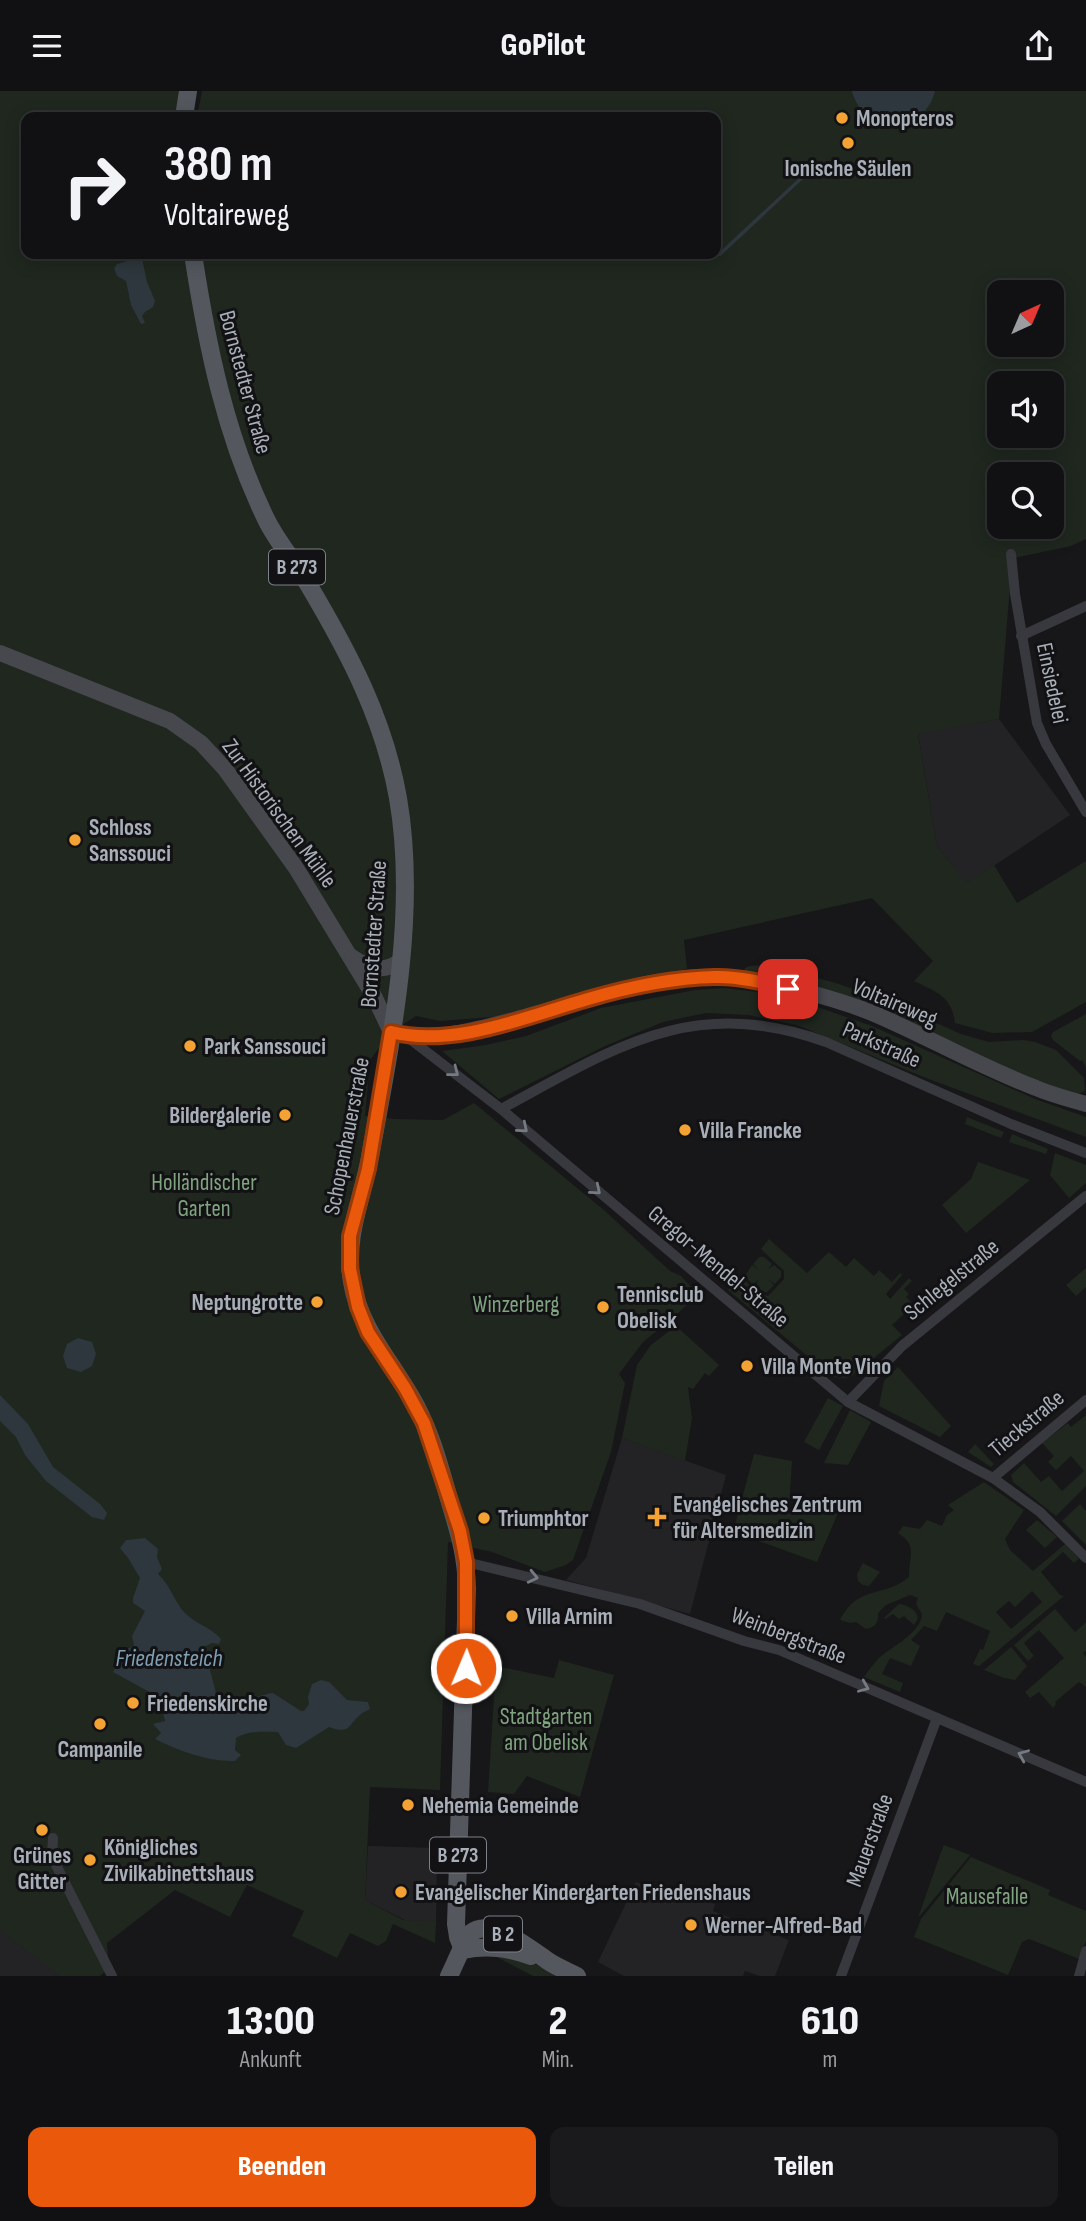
<!DOCTYPE html>
<html lang="de">
<head>
<meta charset="utf-8">
<style>
	body { margin:0; font-family:"Sofia Sans Condensed",sans-serif; background:#1a1a1c; color:#f1f3f6; height:100vh; display:flex; flex-direction:column; font-size:26px; white-space:nowrap }
	* { box-sizing:border-box; margin:0 }
	p { font-size:23px; color:#9c9da0 }
	.icon { flex:none; width:38px; height:38px; fill:none; stroke:currentColor; stroke-width:2; stroke-linecap:round; stroke-linejoin:round }
	.map { position:relative; height:1885px; overflow:hidden }
	.sheet { display:flex; flex-direction:column; background:#111113; flex:1 }
	.sheet>* { flex:none }
	.top-card { position:absolute; left:21px; top:21px; width:700px; height:147px; border-radius:14px; box-shadow:0 4px 18px #0003,0 0 0 2px #303133; background:#111113; color:#f1f3f6; overflow:hidden }
	.needle { width:46px; rotate:44deg }
	.buttons { position:absolute; left:987px; top:189px; display:grid; gap:14px }
	.buttons a { display:grid; place-items:center; width:77px; height:77px; border-radius:14px; background:#111113; box-shadow:0 4px 18px #0003,0 0 0 2px #303133; font-size:35px }
	.pin { position:absolute; display:grid; place-items:center; width:60px; height:60px; color:#fff; margin:-30px; border-radius:14px; box-shadow:0 4px 10px #0006 }
	.me { position:absolute; width:77px; margin:-38px; rotate:1deg; stroke-linejoin:round; filter:drop-shadow(0 0 5px #0008) }
	.turn { display:flex; align-items:center; gap:24px; height:147px; padding:0 28px; font-size:32px }
	.turn .icon { width:91px; height:91px; stroke-width:2.5 }
	.turn b { display:block; font-size:49px; line-height:60px }
	.eta { display:flex; justify-content:space-evenly; align-items:center; height:119px; text-align:center }
	.eta b { font-size:42px; font-weight:800; line-height:49px }
	.cta { display:flex; gap:14px; margin-top:auto; padding:14px 28px }
	.cta a { flex:1; height:80px; border-radius:14px; background:#ea580c; color:#fff; font-size:28px; font-weight:800; line-height:80px; text-align:center }
	.cta a+a { background:#1a1a1c; color:#f1f3f6 }
	header { display:flex; justify-content:space-between; align-items:center; height:91px; padding:0 28px; background:#111113; font-size:32px; font-weight:800 }
	.map>svg:first-child { display:block }
	.built { fill:#232326 }
	.green { fill:#1f271f; fill-rule:evenodd }
	.water { fill:#2d373d }
	.lines { fill:none; stroke-linecap:round; stroke-linejoin:round }
	.stream { stroke:#2d373d; stroke-width:3.5 }
	.street { stroke:#38393e; stroke-width:10 }
	.secondary { stroke:#46484e; stroke-width:16 }
	.primary { stroke:#54575d; stroke-width:18 }
	.oneway { stroke:#767a82 }
	.route-casing { stroke:#983908; stroke-width:18 }
	.route { stroke:#ea580c; stroke-width:12 }
	.poi-dot { fill:#f4a234; stroke:#121214; stroke-width:2.5 }
	.labels { text-anchor:middle; stroke-width:6; stroke-linejoin:round; paint-order:stroke }
	.shield { fill:#121214; stroke:#7c8088; stroke-width:2 }
	.shield-label { font-size:21px; font-weight:bold; fill:#a9afb9 }
	.poi-label { font-size:23px; font-weight:bold; fill:#a9afb9; stroke:#121214; text-anchor:start }
	.street-label { font-size:23px; fill:#a9afb9; stroke:#121214 }
	.park-label { font-size:23px; fill:#81a480; stroke:#121214 }
	.water-label { font-size:24px; font-style:italic; fill:#80a0b4; stroke:#121214 }
</style>
</head>
<body>
<header><svg class="icon" aria-label="menu" viewBox="0 0 24 24"><path d="M4 6h16M4 12h16M4 18h16"/></svg>GoPilot<svg class="icon" aria-label="share" viewBox="0 0 24 24"><path d="M12 15V3M7 8l5-5 5 5M5 13v7h14v-7"/></svg></header>
<div class="map">
<svg width="1086" height="1885" viewBox="0 0 1086 1885">
	<rect width="100%" height="100%" fill="#171719"/>
	<g class="built">
		<polygon points="999,628 1070,724 967,793 937,755 918,642"/>
		<polygon points="622,1347 726,1384 690,1523 566,1489 586,1467"/>
		<polygon points="368,1755 437,1757 436,1834 415,1834 365,1809"/>
		<polygon points="636,1791 684,1809 687,1802 715,1813 713,1820 789,1849 775,1885 760,1885 745,1880 743,1885 624,1885 598,1871"/>
		<polygon points="0,1838 61,1885 0,1885"/>
	</g>
	<g class="green">
		<path d="M 0,0 L 181,0 L 178,26 L 26,26 L 26,163 L 716,163 L 716,26 L 197,26 L 202,0 L 1086,0 L 1086,448 L 1071,455 L 1009,468 L 1010,496 L 999,628 L 918,643 L 937,755 L 967,792 L 994,774 L 1017,812 L 1086,770 L 1086,911 L 1032,941 L 992,942 L 955,932 C 952,905 936,901 914,890 L 933,870 L 872,807 L 684,849 L 687,878 L 504,925 L 440,930 L 416,925 L 391,941 L 370,969 L 365,1025 L 395,1028 L 443,1029 L 474,1012 L 605,1120 L 670,1180 L 681,1185 L 698,1203 L 674,1226 L 643,1251 L 619,1283 L 625,1292 L 611,1361 L 573,1469 L 566,1474 L 545,1481 L 492,1461 L 448,1451 L 440,1699 L 370,1696 L 365,1809 L 403,1829 L 436,1831 L 435,1852 L 393,1833 L 386,1850 L 378,1855 L 350,1842 L 337,1867 L 292,1845 L 304,1820 L 247,1794 L 230,1826 L 175,1799 L 107,1852 L 109,1877 L 100,1885 L 60,1885 L 0,1839 ZM 999,201 L 1052,201 L 1052,254 L 999,254 ZM 999,292 L 1052,292 L 1052,345 L 999,345 ZM 999,383 L 1052,383 L 1052,436 L 999,436 Z"/>
		<path d="M 789,872 L 790,882 C 844,889 883,911 932,933 L 934,931 L 961,943 L 989,951 L 1024,949 L 1035,951 L 1056,959 L 1084,987 L 1085,1000 L 1076,1004 L 1043,994 L 890,926 L 743,883 L 745,877 L 750,875 Z"/>
		<polygon points="724,897 766,902 806,912 872,935 1035,1008 1086,1026 1086,1046 926,987 797,934 749,924 706,922 663,931 605,955 499,1008 442,960 486,954 526,945 601,917 695,899"/>
		<polygon points="1086,923 1086,976 1082,969 1080,970 1053,949 1051,945 1053,941"/>
		<polygon points="967,1026 1004,1041 1001,1047 965,1033"/>
		<polygon points="1012,1043 1048,1058 1046,1063 1009,1051"/>
		<polygon points="1055,1062 1086,1074 1086,1092 1069,1107 1050,1084"/>
		<polygon points="978,1071 1030,1089 966,1142 942,1114 971,1088"/>
		<polygon points="769,1148 807,1182 829,1161 846,1176 854,1167 874,1185 879,1179 892,1191 900,1182 902,1184 886,1203 890,1208 909,1187 912,1190 904,1198 909,1203 906,1206 914,1214 892,1234 902,1244 852,1285 846,1287 833,1286 728,1199 740,1186 762,1204 768,1205 784,1188 784,1180 761,1158"/>
		<polygon points="759,1166 764,1166 772,1173 768,1178 774,1174 781,1180 781,1186 775,1193 769,1189 774,1194 767,1201 763,1201 755,1195 759,1188 753,1194 745,1185 752,1174 759,1179 753,1173"/>
		<polygon points="1086,1177 1086,1196 1076,1205 1066,1194"/>
		<polygon points="676,1235 719,1274 709,1285 705,1282 693,1298 688,1296 692,1327 685,1370 622,1347 637,1274 651,1254"/>
		<polygon points="898,1276 951,1335 940,1346 879,1315 884,1290"/>
		<polygon points="828,1307 843,1315 819,1359 804,1351"/>
		<polygon points="850,1319 871,1331 848,1374 824,1372"/>
		<polygon points="1086,1324 1086,1395 1056,1425 1013,1391 1011,1384 1024,1372 1041,1391 1049,1385 1062,1400 1084,1380 1071,1365 1056,1379 1048,1371 1054,1365 1042,1352 1068,1332 1071,1336"/>
		<polygon points="975,1353 994,1373 991,1376 968,1361"/>
		<polygon points="754,1363 792,1370 789,1418 838,1422 817,1471 733,1441"/>
		<path d="M 984,1391 L 1024,1419 L 1005,1448 L 1010,1459 L 1033,1480 L 1065,1453 L 1079,1468 L 1074,1472 L 1063,1461 L 1041,1481 L 1060,1504 L 1064,1505 L 979,1575 L 973,1573 L 980,1558 L 983,1559 L 990,1540 L 946,1521 L 937,1540 L 924,1535 L 911,1549 L 920,1555 L 911,1575 L 890,1567 L 882,1583 L 903,1592 L 900,1601 L 864,1586 C 868,1580 873,1574 878,1568 C 890,1556 921,1543 922,1523 L 916,1513 L 918,1507 L 910,1504 L 886,1514 L 878,1522 C 879,1531 875,1537 866,1538 L 856,1531 L 850,1532 L 840,1529 C 858,1493 882,1508 909,1486 C 908,1466 919,1455 898,1442 L 903,1435 L 920,1438 L 927,1429 L 942,1435 L 947,1424 L 954,1419 L 948,1414 ZM 1032,1500 L 1042,1511 L 1011,1538 L 996,1521 L 1009,1510 L 1015,1516 Z"/>
		<polygon points="1080,1413 1086,1420 1086,1454 1062,1430"/>
		<polygon points="1037,1429 1057,1446 1045,1457 1026,1439"/>
		<polygon points="863,1472 880,1481 869,1495 863,1494 858,1490 857,1483"/>
		<path d="M 899,1513 C 907,1514 916,1518 918,1527 L 914,1534 L 904,1525 L 899,1528 L 893,1523 L 885,1528 L 884,1527 Z"/>
		<polygon points="1055,1518 1075,1541 1086,1531 1086,1560 1083,1562 1086,1566 1086,1596 1079,1591 1055,1611 1056,1613 1053,1617 1039,1601 1030,1607 1025,1601 1064,1567 1039,1539 1024,1552 1034,1565 1028,1570 1014,1554"/>
		<polygon points="1011,1556 1027,1575 1015,1589 1004,1587 984,1579"/>
		<polygon points="559,1569 614,1584 580,1706 527,1685 514,1703 488,1701 496,1575 554,1587"/>
		<polygon points="944,1754 970,1764 918,1827 940,1764"/>
		<polygon points="971,1766 1050,1799 1048,1804 1086,1820 1086,1850 1079,1868 1029,1848 1022,1851 1008,1884 914,1846 921,1828"/>
		<polygon points="487,1861 513,1862 559,1885 533,1885"/>
	</g>
	<g class="water">
		<path d="M 852,0 L 935,0 C 924,45 863,44 852,0 Z"/>
		<polygon points="134,163 141,163 147,191 155,210 153,216 145,221 142,225 145,232 141,233 131,214 126,190 117,185 114,177 117,173 131,169"/>
		<polygon points="78,1247 92,1251 96,1263 92,1275 81,1281 67,1277 63,1265 67,1253"/>
		<polygon points="0,1304 28,1333 53,1376 100,1413 107,1422 104,1429 92,1426 46,1390 25,1364 16,1346 0,1330"/>
		<path d="M 145,1447 L 158,1458 L 157,1466 L 162,1478 L 158,1483 C 171,1495 173,1508 184,1521 C 195,1533 211,1536 221,1548 L 219,1553 L 212,1552 L 204,1556 L 216,1602 L 225,1615 C 242,1613 256,1604 273,1602 L 301,1620 L 304,1620 L 309,1613 L 308,1606 L 312,1593 L 321,1589 L 329,1591 L 347,1609 L 368,1611 L 370,1618 C 367,1620 363,1621 360,1624 C 348,1634 350,1644 329,1636 L 296,1657 L 286,1654 L 278,1641 C 263,1641 248,1639 236,1647 L 235,1659 L 241,1664 L 235,1670 C 208,1671 179,1660 155,1648 L 161,1642 L 153,1633 L 165,1630 L 162,1616 L 172,1619 L 174,1617 L 173,1614 L 113,1581 L 126,1557 L 130,1557 L 134,1554 L 132,1545 L 145,1520 L 133,1512 L 133,1507 L 140,1487 L 128,1467 L 120,1457 L 126,1449 Z"/>
	</g>
	<g class="lines">
		<polyline class="stream" points="720,163 808,81 810,76"/>
		<g class="street">
			<polyline points="1011,463 1015,503 1037,632 1046,653 1086,721"/>
			<polyline points="1021,545 1086,515"/>
			<polyline points="406,945 501,1018 848,1311 993,1387 1040,1421 1086,1467"/>
			<path d="M 501,1018 C 615,957 692,903 826,951 L 1011,1033 L 1086,1062"/>
			<polyline points="848,1311 902,1255 1086,1105"/>
			<polyline points="993,1387 1086,1309"/>
			<polyline points="466,1471 640,1513 744,1550 779,1559 1086,1691"/>
			<polyline points="53,1747 52,1766 112,1885"/>
			<polyline points="841,1885 937,1627"/>
			<polyline points="1079,1885 1086,1860"/>
		</g>
		<g class="secondary">
			<path d="M 0,562 L 170,630 L 201,652 L 225,678 L 296,777 L 375,907 L 391,941 C 430,951 467,941 506,931 C 569,915 653,883 717,886 C 764,888 834,906 877,924 C 930,947 981,976 1036,997 C 1052,1004 1069,1008 1086,1013"/>
			<path d="M 352,866 C 368,877 383,883 400,870"/>
		</g>
		<g class="primary">
			<polyline points="184,26 188,0"/>
			<path d="M 193,163 C 207,254 225,344 266,428 C 277,451 295,471 308,493 C 349,562 384,628 398,707 C 418,823 391,951 370,1066 C 362,1109 344,1146 352,1191 C 360,1240 394,1273 416,1315 C 432,1345 440,1377 449,1408 C 459,1442 466,1462 467,1498 L 456,1833 L 458,1846 L 463,1859"/>
			<path d="M 463,1859 C 488,1854 508,1857 531,1865"/>
			<path d="M 449,1885 C 454,1876 465,1847 471,1842 C 491,1825 532,1859 548,1870 C 557,1876 567,1880 577,1885"/>
		</g>
	</g>
	<defs><path id="oneway-chevron" d="M-2-3.5L2.5 0L-2 3.5" fill="none" stroke-width="1.6" stroke-linecap="round" stroke-linejoin="round" transform="scale(1.75)"/></defs>
	<g class="oneway">
		<use href="#oneway-chevron" transform="translate(454 981) rotate(38)"/>
		<use href="#oneway-chevron" transform="translate(523 1037) rotate(40)"/>
		<use href="#oneway-chevron" transform="translate(596 1099) rotate(40)"/>
		<use href="#oneway-chevron" transform="translate(533 1486) rotate(13)"/>
		<use href="#oneway-chevron" transform="translate(864 1596) rotate(23)"/>
		<use href="#oneway-chevron" transform="translate(1023 1664) rotate(-157)"/>
	</g>
	<g class="lines">
		<g class="route-casing">
			<path id="route" d="M 466,1577 L 466,1471 L 460,1440 L 424,1332 L 405,1297 L 368,1241 L 358,1216 L 350,1178 L 350,1145 L 368,1078 L 391,941 C 454,957 528,925 588,908 C 629,896 672,887 714,886 C 738,885 765,892 788,898"/>
		</g>
		<use href="#route" class="route"/>
	</g>
	<g class="poi-dot">
		<circle cx="842" cy="27" r="7"/>
		<circle cx="848" cy="52" r="7"/>
		<circle cx="75" cy="749" r="7"/>
		<circle cx="190" cy="955" r="7"/>
		<circle cx="285" cy="1024" r="7"/>
		<circle cx="685" cy="1039" r="7"/>
		<circle cx="317" cy="1211" r="7"/>
		<circle cx="603" cy="1216" r="7"/>
		<circle cx="747" cy="1275" r="7"/>
		<path d="M653.5 1415.5h7v7h7v7h-7v7h-7v-7h-7v-7h7z"/>
		<circle cx="484" cy="1427" r="7"/>
		<circle cx="512" cy="1525" r="7"/>
		<circle cx="133" cy="1612" r="7"/>
		<circle cx="100" cy="1633" r="7"/>
		<circle cx="408" cy="1714" r="7"/>
		<circle cx="42" cy="1739" r="7"/>
		<circle cx="90" cy="1769" r="7"/>
		<circle cx="401" cy="1801" r="7"/>
		<circle cx="691" cy="1834" r="7"/>
	</g>
	<g class="labels">
		<g class="shield">
			<rect x="269" y="458.5" width="56" height="35" rx="5"/>
			<rect x="430" y="1746.5" width="56" height="35" rx="5"/>
			<rect x="484" y="1825.5" width="38" height="35" rx="5"/>
		</g>
		<g class="shield-label">
			<text x="297" y="483">B 273</text>
			<text x="458" y="1771">B 273</text>
			<text x="503" y="1850">B 2</text>
		</g>
		<g class="poi-label">
			<text x="856" y="35">Monopteros</text>
			<text x="848" y="85" text-anchor="middle">Ionische Säulen</text>
			<text x="89" y="744">Schloss<tspan x="89" dy="26">Sanssouci</tspan></text>
			<text x="204" y="963">Park Sanssouci</text>
			<text x="271" y="1032" text-anchor="end">Bildergalerie</text>
			<text x="699" y="1047">Villa Francke</text>
			<text x="617" y="1211">Tennisclub<tspan x="617" dy="26">Obelisk</tspan></text>
			<text x="303" y="1219" text-anchor="end">Neptungrotte</text>
			<text x="761" y="1283">Villa Monte Vino</text>
			<text x="673" y="1421">Evangelisches Zentrum<tspan x="673" dy="26">für Altersmedizin</tspan></text>
			<text x="498" y="1435">Triumphtor</text>
			<text x="526" y="1533">Villa Arnim</text>
			<text x="147" y="1620">Friedenskirche</text>
			<text x="100" y="1666" text-anchor="middle">Campanile</text>
			<text x="422" y="1722">Nehemia Gemeinde</text>
			<text x="104" y="1764">Königliches<tspan x="104" dy="26">Zivilkabinettshaus</tspan></text>
			<text x="42" y="1772" text-anchor="middle">Grünes<tspan x="42" dy="26">Gitter</tspan></text>
			<text x="415" y="1809">Evangelischer Kindergarten Friedenshaus</text>
			<text x="705" y="1842">Werner-Alfred-Bad</text>
		</g>
		<g class="street-label">
			<text transform="translate(246 291) rotate(75)" y="8">Bornstedter Straße</text>
			<text transform="translate(1053 592) rotate(78)" y="8">Einsiedelei</text>
			<text transform="translate(280 722) rotate(54)" y="8">Zur Historischen Mühle</text>
			<text transform="translate(373 843) rotate(-86)" y="8">Bornstedter Straße</text>
			<text transform="translate(895 911) rotate(23)" y="8">Voltaireweg</text>
			<text transform="translate(882 953) rotate(24)" y="8">Parkstraße</text>
			<text transform="translate(346 1045) rotate(-79)" y="8">Schopenhauerstraße</text>
			<text transform="translate(719 1175) rotate(40)" y="8">Gregor-Mendel-Straße</text>
			<text transform="translate(951 1188) rotate(-39)" y="8">Schlegelstraße</text>
			<text transform="translate(1026 1332) rotate(-40)" y="8">Tieckstraße</text>
			<text transform="translate(789 1544) rotate(21)" y="8">Weinbergstraße</text>
			<text transform="translate(869 1749) rotate(-70)" y="8">Mauerstraße</text>
		</g>
		<g class="park-label">
			<text x="204" y="1099">Holländischer<tspan x="204" dy="26">Garten</tspan></text>
			<text x="516" y="1221">Winzerberg</text>
			<text x="546" y="1633">Stadtgarten<tspan x="546" dy="26">am Obelisk</tspan></text>
			<text x="987" y="1813">Mausefalle</text>
		</g>
		<g class="water-label">
			<text x="169" y="1575">Friedensteich</text>
		</g>
	</g>
</svg>
<div class="buttons">
<a><svg class="needle" viewBox="-14 -14 28 28"><path d="M0-13l5 13h-10z" fill="#e53935"/><path d="M0 13l5-13h-10z" fill="#9c9da0"/></svg></a>
<a><svg class="icon" aria-label="sound" viewBox="0 0 24 24"><path d="M4 9h4l5-4v14l-5-4H4zM17 9q2 3 0 6"/></svg></a>
<a><svg class="icon" aria-label="search" viewBox="0 0 24 24"><circle cx="10" cy="10" r="6"/><path d="M15 15l6 6"/></svg></a>
</div>
<div class="pin" style="left:788px;top:898px;background:#d93025"><svg class="icon" aria-label="arrive" viewBox="0 0 24 24"><path d="M6 21V4h12l-3 4 3 4H6"/></svg></div>
<svg class="me" style="left:466px;top:1577px" viewBox="-20 -20 40 40"><circle r="17" fill="#ea580c" stroke="#fff" stroke-width="3"/><path d="M0-11L8 9 0 5-8 9z" fill="#fff"/></svg>
<div class="top-card">
<div class="turn"><svg class="icon" aria-label="right" viewBox="0 0 24 24"><path d="M7 20v-9h11M14 6l5 5-5 5"/></svg><div><b>380 m</b>Voltaireweg</div></div>
</div>
</div>
<section class="sheet">
<div class="eta">
<div><b>13:00</b><p>Ankunft</p></div>
<div><b>2</b><p>Min.</p></div>
<div><b>610</b><p>m</p></div>
</div>
<div class="cta"><a>Beenden</a><a>Teilen</a></div>
</section>
</body>
</html>
